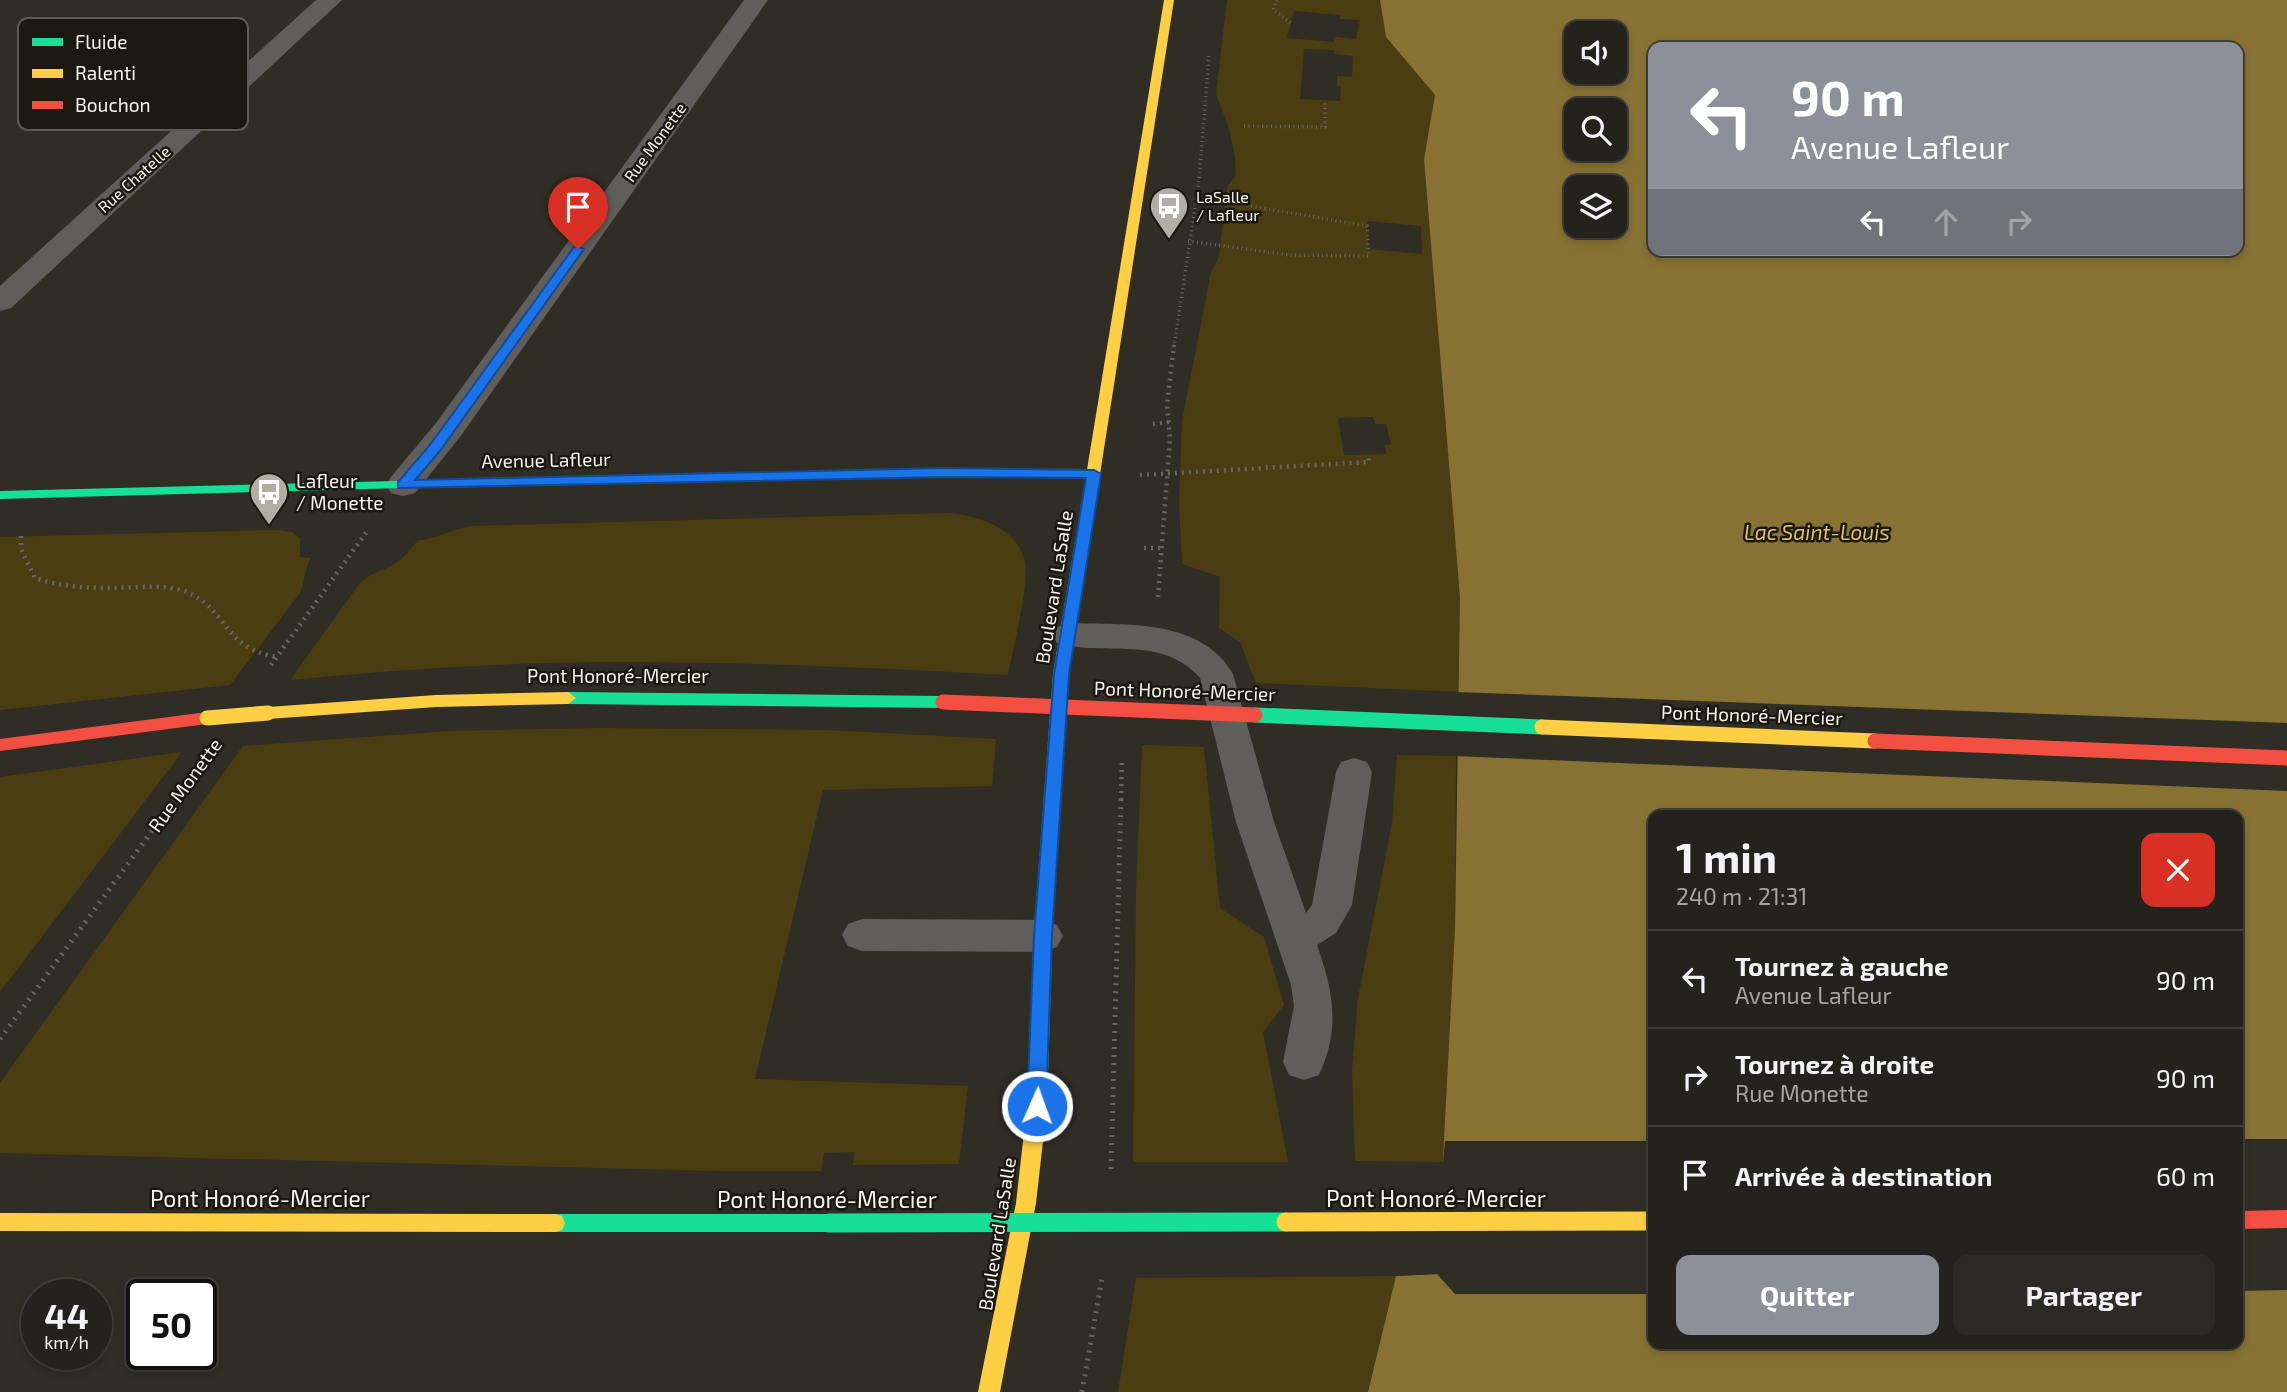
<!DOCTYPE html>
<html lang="fr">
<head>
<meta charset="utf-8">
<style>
	body { margin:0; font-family:"Exo 2",sans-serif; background:#2c2a25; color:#f1f3f6; height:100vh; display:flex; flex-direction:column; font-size:26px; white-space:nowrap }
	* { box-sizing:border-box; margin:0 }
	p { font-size:23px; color:#a3a4a3 }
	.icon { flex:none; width:38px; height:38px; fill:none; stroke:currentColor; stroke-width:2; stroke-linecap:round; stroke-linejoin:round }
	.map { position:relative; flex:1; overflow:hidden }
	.panel { position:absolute; left:1648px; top:810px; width:595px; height:539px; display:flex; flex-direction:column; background:#24221c; border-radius:14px; box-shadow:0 4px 10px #0003,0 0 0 2px #413f3b }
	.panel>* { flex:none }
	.top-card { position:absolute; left:1648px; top:42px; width:595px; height:214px; border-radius:14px; box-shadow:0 4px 10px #0003,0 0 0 2px #413f3b; background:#8c9099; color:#fff; overflow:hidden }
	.fabs { position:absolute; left:1564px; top:21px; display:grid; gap:14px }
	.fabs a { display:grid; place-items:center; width:63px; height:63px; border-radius:14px; background:#24221c; box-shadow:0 4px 10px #0003,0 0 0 2px #413f3b; font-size:35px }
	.speed { position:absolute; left:21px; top:1279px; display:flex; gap:14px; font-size:35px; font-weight:700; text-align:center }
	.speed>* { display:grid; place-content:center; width:91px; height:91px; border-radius:50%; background:#24221c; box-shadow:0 4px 10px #0003,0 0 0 2px #413f3b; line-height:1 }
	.speed small { font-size:18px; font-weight:400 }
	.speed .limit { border:4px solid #111; border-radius:10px; background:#fff; color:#111 }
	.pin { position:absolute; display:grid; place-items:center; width:60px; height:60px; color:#fff; margin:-72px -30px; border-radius:50% 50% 50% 0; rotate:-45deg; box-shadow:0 0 7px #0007 }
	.pin .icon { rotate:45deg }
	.me { position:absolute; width:77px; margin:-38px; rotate:2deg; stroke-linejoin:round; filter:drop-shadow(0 0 5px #0008) }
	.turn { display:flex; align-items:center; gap:24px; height:147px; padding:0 28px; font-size:32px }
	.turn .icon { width:91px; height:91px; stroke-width:2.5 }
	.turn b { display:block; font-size:49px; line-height:60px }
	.lanes { display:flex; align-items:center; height:66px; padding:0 28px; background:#0003; justify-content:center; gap:35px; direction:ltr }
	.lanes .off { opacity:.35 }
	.round { display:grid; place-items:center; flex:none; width:74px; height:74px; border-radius:14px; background:#2c2a25 }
	.headline { display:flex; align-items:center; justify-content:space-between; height:119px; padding:0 28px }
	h1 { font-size:42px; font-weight:700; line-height:52px }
	.primary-button { display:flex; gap:14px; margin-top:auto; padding:14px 28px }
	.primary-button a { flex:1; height:80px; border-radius:14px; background:#8c9099; color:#fff; font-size:28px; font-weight:700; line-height:80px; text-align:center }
	.primary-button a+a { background:#2c2a25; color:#f1f3f6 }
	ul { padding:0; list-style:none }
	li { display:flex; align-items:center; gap:21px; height:98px; padding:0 28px; border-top:2px solid #413f3b }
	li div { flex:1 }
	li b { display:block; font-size:26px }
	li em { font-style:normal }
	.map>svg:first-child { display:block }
	.green { fill:#4b3d12; fill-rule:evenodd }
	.water { fill:#877234; fill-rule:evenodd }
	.pier { fill:#302d25 }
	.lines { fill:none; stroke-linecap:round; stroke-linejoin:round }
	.path-far2 { stroke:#676661; stroke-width:3.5; stroke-dasharray:1 3.5; stroke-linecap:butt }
	.path-far1 { stroke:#676661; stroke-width:4.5; stroke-dasharray:2 5; stroke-linecap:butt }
	.path { stroke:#676661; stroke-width:5; stroke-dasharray:2 6; stroke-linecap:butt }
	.lane { fill:#605e5b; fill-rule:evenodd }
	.street { fill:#605e5b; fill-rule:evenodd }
	.fast { fill:#16e098; fill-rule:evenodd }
	.slow { fill:#ffcf43; fill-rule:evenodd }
	.jam { fill:#f24e42; fill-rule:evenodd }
	.fast-bridge-far1 { stroke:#16e098; stroke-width:15 }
	.fast-bridge { stroke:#16e098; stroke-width:19 }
	.slow-bridge-far1 { stroke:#ffcf43; stroke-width:15 }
	.slow-bridge { stroke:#ffcf43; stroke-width:19 }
	.jam-bridge { stroke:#f24e42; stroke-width:15 }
	.route { fill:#1a73e8; stroke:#114b97; stroke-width:2 }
	.labels { text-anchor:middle; stroke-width:5; stroke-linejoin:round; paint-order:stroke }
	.far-street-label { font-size:16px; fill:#f6f3e9; stroke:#1a1811 }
	.far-poi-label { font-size:16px; fill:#f6f3e9; stroke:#1a1811; text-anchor:start }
	.street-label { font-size:19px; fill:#f6f3e9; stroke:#1a1811 }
	.poi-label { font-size:19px; fill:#f6f3e9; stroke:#1a1811; text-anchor:start }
	.water-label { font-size:21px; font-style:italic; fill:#e1bf60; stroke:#1a1811 }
	.near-street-label { font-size:23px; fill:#f6f3e9; stroke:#1a1811 }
	.key { fill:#1a1811; stroke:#5c5a52; stroke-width:2 }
	.key-label { font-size:19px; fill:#f6f3e9 }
</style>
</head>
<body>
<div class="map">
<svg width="2287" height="1392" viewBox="0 0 2287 1392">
	<rect width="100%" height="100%" fill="#302d25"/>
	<g class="green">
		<path d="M 1227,0 L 1380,0 L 1386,37 L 1435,95 L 1424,159 L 1460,598 L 1460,692 L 1256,683 L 1240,642 L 1219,628 L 1220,577 L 1182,564 L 1179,504 L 1182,421 L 1211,272 L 1219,257 L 1227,187 L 1236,175 L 1235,158 L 1229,128 L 1216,94 ZM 1294,11 L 1340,15 L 1340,19 L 1360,20 L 1356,39 L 1336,37 L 1334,42 L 1287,38 ZM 1304,49 L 1334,50 L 1334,54 L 1353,56 L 1352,77 L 1337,76 L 1337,86 L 1341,86 L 1340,101 L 1300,99 ZM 1367,221 L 1421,226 L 1422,254 L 1368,249 ZM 1373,417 L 1375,424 L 1386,424 L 1391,444 L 1385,445 L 1386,454 L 1344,455 L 1338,418 Z"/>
		<path d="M 950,513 C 977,516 1015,527 1024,558 C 1031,582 1013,647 1008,675 C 872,668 735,661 598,662 C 495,663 392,670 290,680 L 360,583 C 370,574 378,572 389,567 C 402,561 409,551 418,540 C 426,542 458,528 472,526 Z"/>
		<path d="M 278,530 L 292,532 L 300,538 L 300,557 L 311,558 C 304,570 305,581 300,593 L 230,685 L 0,710 L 0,537 Z"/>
		<polygon points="597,728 828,730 996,739 992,786 823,790 755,1079 968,1086 959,1164 853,1165 854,1152 824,1153 821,1171 720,1171 0,1153 0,1083 243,746 449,731"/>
		<polygon points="1142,745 1204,747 1220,908 1264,937 1284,1005 1263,1032 1288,1162 1133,1162 1136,891"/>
		<polygon points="182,752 0,992 0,777"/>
		<polygon points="1397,755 1456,756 1455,928 1443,1162 1355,1161 1352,1070 1358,998 1392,823"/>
		<polygon points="1396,1276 1368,1392 1118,1392 1136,1278"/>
	</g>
	<path class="water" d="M 1380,0 L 2287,0 L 2287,1392 L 1368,1392 L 1396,1276 L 1437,1274 L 1455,928 L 1460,598 L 1424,159 L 1435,95 L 1386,37 ZM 1577,33 L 1615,33 L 1615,72 L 1577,72 ZM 1654,47 L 2238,47 L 2238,250 L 1654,250 ZM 1577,110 L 1615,110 L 1615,149 L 1577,149 ZM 1577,187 L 1615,187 L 1615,226 L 1577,226 ZM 1654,816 L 2238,816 L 2238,1344 L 1654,1344 Z"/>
	<g class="pier">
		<polygon points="1456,692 2287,723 2287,791 1453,756"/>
		<polygon points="2238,1139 2287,1139 2287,1290 2238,1291"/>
		<polygon points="1445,1141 1654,1141 1654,1294 1455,1294 1437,1274 1393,1276 1396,1272 1434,1270 1440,1162 1443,1162"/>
	</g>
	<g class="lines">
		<g class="path-far2">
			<polyline points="1277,0 1273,10 1291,23"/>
			<polyline points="1244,126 1325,127 1325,100"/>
			<polyline points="1188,241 1289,255 1369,256 1367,226 1250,206"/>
			<polyline points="1174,347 1199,181 1209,56"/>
		</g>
		<g class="path-far1">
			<polyline points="1153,424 1169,422"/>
			<polyline points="1140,475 1369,462 1368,454"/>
			<path d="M 21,536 L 21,549 L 35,578 C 61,587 87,588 114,588 C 137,588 167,583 189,593 C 229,612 223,648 277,657"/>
			<polyline points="1144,548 1161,548"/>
			<polyline points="1158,597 1170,439 1167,405 1174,345"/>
			<polyline points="271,665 368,530"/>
			<polyline points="174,800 199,766"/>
			<polyline points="1121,800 1122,758"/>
		</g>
		<g class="path">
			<polyline points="0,1039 176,798"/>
			<polyline points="1111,1169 1121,798"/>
			<polyline points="1082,1392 1102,1278"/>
		</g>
		<g class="lane">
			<path d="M 1069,623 C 1125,625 1201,618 1233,674 L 1274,822 L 1306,913 L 1312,905 L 1336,772 L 1341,762 L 1354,758 L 1367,762 L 1372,772 L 1352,905 L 1336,933 L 1317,945 C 1333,991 1341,1028 1319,1075 L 1304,1080 L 1289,1075 L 1283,1062 L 1294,1006 L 1291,985 L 1236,822 L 1200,678 C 1162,634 1106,657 1057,643 L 1052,635 L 1057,627 Z"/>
			<polygon points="862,919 1043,920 1057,925 1063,936 1057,947 1043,952 862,951 848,946 842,935 848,924"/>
		</g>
		<g class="street">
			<polygon points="316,0 342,0 11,308 0,311 0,286"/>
			<polygon points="744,0 768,0 460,437 415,493 403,496 391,493 386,485 391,477 436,423"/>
		</g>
		<g class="fast">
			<polygon points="876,470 1094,470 1101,474 1094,478 871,477 869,474 871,471"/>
			<polygon points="436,480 441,481 443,484 441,487 0,499 0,491"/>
			<polygon points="1089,495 1096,500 1069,674 1053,917 1050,922 1044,924 1038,922 1035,917 1053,674 1082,500"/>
			<polygon points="568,692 943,696 951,702 943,708 568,704 560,698"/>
			<polygon points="555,1214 829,1214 836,1216 839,1223 836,1230 829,1232 555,1232 548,1230 545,1223 548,1216"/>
		</g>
		<g class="slow">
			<polygon points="1164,0 1174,0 1096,500 1089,505 1082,500"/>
			<polygon points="568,692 576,698 568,704 436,707 268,719 260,713 268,707 436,695"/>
			<polygon points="1044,910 1050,912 1053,917 1047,1106 1036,1203 1000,1392 978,1392 1016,1203 1027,1106 1035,917 1038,912"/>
			<polygon points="0,1213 555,1214 562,1216 565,1223 562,1230 555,1232 0,1231"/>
		</g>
		<g class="jam">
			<polygon points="876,470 881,471 883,474 881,477 436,488 429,484 436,480"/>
			<polygon points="207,712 215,718 207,724 0,751 0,739"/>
			<polygon points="2287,1210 2287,1228 2238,1229 2238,1211"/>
		</g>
		<polyline class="fast-bridge-far1" points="1255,715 1542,727"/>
		<polyline class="fast-bridge" points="829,1223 1286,1222"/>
		<g class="slow-bridge-far1">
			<polyline points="207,718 268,713"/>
			<polyline points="1542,727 1875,741"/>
		</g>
		<polyline class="slow-bridge" points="1286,1222 1654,1221"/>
		<g class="jam-bridge">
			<polyline points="943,702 1255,715"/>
			<polyline points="1875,741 2287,758"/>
		</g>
	</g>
	<polygon class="route" points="578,246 584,249 440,451 415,480 944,468 1094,470 1101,474 1069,674 1052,936 1046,1106 1043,1112 1037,1114 1030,1112 1027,1106 1034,936 1054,674 1086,478 944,477 398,488 398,482 430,445 574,247"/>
	<defs>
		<g id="bus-pin" transform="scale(2.0125)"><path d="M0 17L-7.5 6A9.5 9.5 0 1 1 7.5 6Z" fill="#b1aea4" stroke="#1a1811"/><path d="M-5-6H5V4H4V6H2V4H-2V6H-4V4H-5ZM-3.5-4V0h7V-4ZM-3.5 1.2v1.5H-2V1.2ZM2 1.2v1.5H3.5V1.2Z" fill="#fff"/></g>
	</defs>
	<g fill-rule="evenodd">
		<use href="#bus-pin" x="1169" y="206"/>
		<use href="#bus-pin" x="269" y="492"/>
	</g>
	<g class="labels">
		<g class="far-street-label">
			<text transform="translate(655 142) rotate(-54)" y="6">Rue Monette</text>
			<text transform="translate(134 179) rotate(-42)" y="6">Rue Chatelle</text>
		</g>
		<g class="far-poi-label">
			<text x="1196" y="203">LaSalle<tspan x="1196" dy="18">/ Lafleur</tspan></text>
		</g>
		<g class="street-label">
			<text transform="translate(546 460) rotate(-1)" y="7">Avenue Lafleur</text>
			<text transform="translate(1054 587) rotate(-81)" y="7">Boulevard LaSalle</text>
			<text x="618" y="683">Pont Honoré-Mercier</text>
			<text transform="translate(1185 691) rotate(2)" y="7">Pont Honoré-Mercier</text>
			<text transform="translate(1752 715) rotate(2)" y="7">Pont Honoré-Mercier</text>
			<text transform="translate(185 785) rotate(-54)" y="7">Rue Monette</text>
			<text transform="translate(997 1234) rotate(-81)" y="7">Boulevard LaSalle</text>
		</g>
		<g class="poi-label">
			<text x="296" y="488">Lafleur<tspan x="296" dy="22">/ Monette</tspan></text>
		</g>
		<g class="water-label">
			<text x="1817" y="540">Lac Saint-Louis</text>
		</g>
		<g class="near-street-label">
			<text x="260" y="1207">Pont Honoré-Mercier</text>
			<text x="1436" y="1207">Pont Honoré-Mercier</text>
			<text x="827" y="1208">Pont Honoré-Mercier</text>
		</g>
	</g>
	<rect x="18" y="18" width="230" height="112" rx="10" class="key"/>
	<rect x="32" y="38" width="31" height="8" fill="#16e098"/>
	<rect x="32" y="69" width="31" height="9" fill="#ffcf43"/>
	<rect x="32" y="101" width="31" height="8" fill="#f24e42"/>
	<g class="key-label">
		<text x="75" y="49">Fluide</text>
		<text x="75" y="80">Ralenti</text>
		<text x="75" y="112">Bouchon</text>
	</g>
</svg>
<div class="fabs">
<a><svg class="icon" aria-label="sound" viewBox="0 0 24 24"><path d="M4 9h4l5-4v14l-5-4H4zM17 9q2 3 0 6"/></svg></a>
<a><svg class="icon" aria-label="search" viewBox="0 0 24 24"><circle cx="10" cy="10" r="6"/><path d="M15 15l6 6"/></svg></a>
<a><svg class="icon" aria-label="layers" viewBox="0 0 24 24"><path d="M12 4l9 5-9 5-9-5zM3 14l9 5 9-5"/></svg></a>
</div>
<div class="speed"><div>44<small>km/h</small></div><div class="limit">50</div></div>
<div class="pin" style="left:578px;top:249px;background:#d93025"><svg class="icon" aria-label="arrive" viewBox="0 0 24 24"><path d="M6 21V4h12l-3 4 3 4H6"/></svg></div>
<svg class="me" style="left:1037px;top:1106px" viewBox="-20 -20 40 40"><circle r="17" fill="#1a73e8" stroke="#fff" stroke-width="3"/><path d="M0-11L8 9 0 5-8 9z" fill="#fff"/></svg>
<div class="top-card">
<div class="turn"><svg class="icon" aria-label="left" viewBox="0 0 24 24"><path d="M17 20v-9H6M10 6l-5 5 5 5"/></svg><div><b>90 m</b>Avenue Lafleur</div></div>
<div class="lanes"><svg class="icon" aria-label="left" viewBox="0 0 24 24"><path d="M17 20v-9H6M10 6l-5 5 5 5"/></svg><svg class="icon off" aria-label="ahead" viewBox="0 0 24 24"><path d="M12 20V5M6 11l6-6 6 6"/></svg><svg class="icon off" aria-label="right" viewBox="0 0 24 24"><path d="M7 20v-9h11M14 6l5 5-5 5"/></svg></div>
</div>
<section class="panel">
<div class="headline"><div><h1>1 min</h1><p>240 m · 21:31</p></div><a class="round" style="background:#d93025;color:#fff"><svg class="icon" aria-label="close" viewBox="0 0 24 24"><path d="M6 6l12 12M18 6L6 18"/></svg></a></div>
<ul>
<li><svg class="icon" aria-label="left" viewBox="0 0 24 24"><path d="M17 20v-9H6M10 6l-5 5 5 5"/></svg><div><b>Tournez à gauche</b><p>Avenue Lafleur</p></div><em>90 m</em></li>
<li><svg class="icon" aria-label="right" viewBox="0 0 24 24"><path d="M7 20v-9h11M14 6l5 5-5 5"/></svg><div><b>Tournez à droite</b><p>Rue Monette</p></div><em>90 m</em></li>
<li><svg class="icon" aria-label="arrive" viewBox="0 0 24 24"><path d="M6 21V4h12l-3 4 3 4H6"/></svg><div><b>Arrivée à destination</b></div><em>60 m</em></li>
</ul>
<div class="primary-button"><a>Quitter</a><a>Partager</a></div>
</section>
</div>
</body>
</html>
